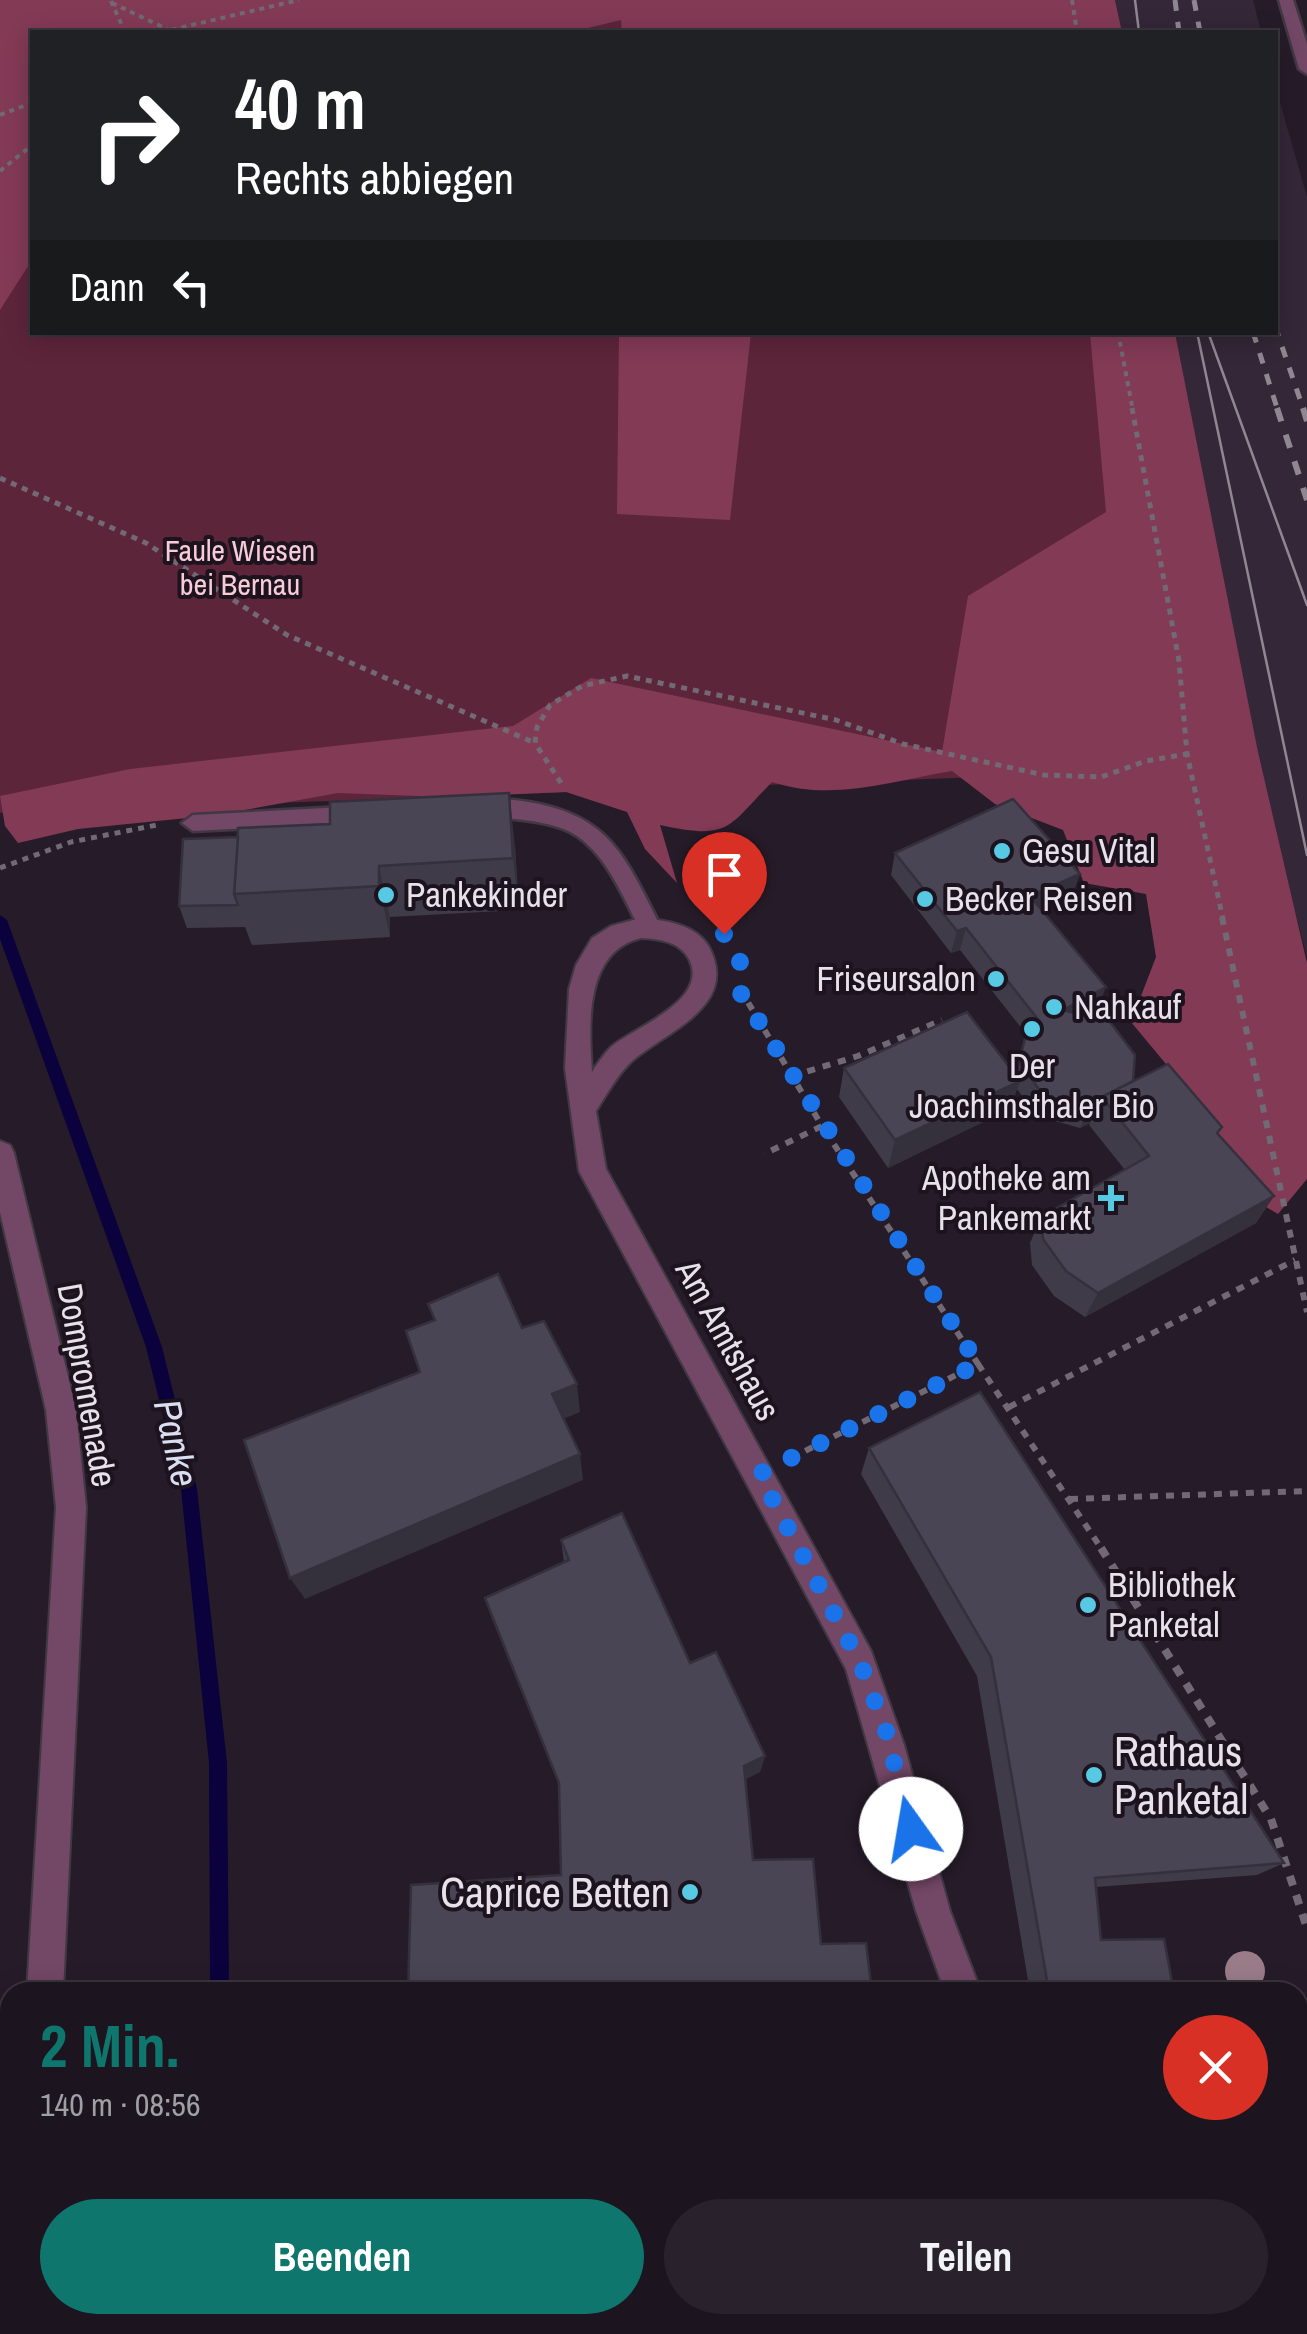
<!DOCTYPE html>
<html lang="de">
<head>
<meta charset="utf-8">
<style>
	body { margin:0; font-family:"Archivo Narrow",sans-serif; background:#29222c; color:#f1f3f6; height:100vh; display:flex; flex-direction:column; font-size:38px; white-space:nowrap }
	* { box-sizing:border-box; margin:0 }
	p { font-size:32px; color:#a09fa4 }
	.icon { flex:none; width:55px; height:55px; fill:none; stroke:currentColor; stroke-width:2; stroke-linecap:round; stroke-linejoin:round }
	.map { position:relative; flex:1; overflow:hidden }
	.panel { position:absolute; left:0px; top:1982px; width:1308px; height:352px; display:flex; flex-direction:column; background:#1c151f; border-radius:30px 30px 0 0; box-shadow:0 5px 25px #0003,0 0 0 2px #3a343d }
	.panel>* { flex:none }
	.guide { position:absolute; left:30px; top:30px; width:1248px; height:305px; border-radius:0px; box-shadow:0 5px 25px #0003,0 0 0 2px #3a343d; background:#202124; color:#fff; overflow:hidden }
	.pin { position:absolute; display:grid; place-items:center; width:85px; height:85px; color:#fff; margin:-102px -42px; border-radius:50% 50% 50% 0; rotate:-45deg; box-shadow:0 0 10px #0007 }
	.pin .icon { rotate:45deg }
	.me { position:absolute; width:110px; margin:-55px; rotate:347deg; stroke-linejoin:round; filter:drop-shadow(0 0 8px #0008) }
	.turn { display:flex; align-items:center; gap:35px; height:210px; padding:0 40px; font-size:45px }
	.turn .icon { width:130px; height:130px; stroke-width:2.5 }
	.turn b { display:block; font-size:70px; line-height:85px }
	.then { display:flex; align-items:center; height:95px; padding:0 40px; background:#0003; gap:20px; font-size:38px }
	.round { display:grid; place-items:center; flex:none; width:105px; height:105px; border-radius:52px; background:#29222c }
	.overview { display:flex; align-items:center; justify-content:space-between; height:170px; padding:0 40px }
	h1 { font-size:60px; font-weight:700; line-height:75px; color:#0f766e }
	.cta { display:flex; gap:20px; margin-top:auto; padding:20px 40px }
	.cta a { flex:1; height:115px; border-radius:60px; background:#0f766e; color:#fff; font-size:40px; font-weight:700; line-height:115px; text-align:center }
	.cta a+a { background:#29222c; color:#f1f3f6 }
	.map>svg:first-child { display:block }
	.built { fill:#342738 }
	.green { fill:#5d253a }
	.forest { fill:#833a55 }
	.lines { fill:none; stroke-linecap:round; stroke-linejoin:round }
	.stream { fill:#0b013c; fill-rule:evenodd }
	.service-casing { stroke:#413844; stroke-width:5 }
	.minor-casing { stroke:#413844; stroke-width:4 }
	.tertiary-casing { stroke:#413844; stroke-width:4 }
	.path-far3 { stroke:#716974; stroke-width:4; stroke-dasharray:5 5; stroke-linecap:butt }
	.path-far2 { stroke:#716974; stroke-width:5; stroke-dasharray:6 6; stroke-linecap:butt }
	.path-far1 { stroke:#716974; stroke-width:6; stroke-dasharray:8 8; stroke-linecap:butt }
	.path { stroke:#716974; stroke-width:8; stroke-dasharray:10 10; stroke-linecap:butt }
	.service { fill:#734766; fill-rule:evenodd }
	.minor { fill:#734766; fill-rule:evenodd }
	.tertiary { fill:#734766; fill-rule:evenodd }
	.tram { stroke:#8f8791; stroke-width:2.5 }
	.rail-far1 { stroke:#8f8791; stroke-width:5; stroke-dasharray:11 11; stroke-linecap:butt }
	.rail { stroke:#8f8791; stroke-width:6; stroke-dasharray:14 14; stroke-linecap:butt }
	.tree { fill:#9a7c89 }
	.wall { fill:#403b49 }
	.shaded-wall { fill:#34303c }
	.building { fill:#4a4555; stroke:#34303c; stroke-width:2.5 }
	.route { stroke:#1a73e8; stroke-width:18; stroke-dasharray:0 32.4 }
	.poi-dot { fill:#57c9e3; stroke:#1c131f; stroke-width:4 }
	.labels { text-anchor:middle; stroke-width:8; stroke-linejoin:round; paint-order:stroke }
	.far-park-label { font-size:30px; fill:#f8cbd8; stroke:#1c131f }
	.poi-label { font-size:35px; fill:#e7e1e9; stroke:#1c131f; text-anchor:start }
	.street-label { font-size:35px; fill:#e7e1e9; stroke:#1c131f }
	.water-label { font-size:38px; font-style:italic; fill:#dadef1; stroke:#1c131f }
	.near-poi-label { font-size:42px; fill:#e7e1e9; stroke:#1c131f; text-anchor:start }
</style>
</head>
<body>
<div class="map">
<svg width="1307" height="2334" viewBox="0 0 1307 2334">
	<rect width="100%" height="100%" fill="#261c29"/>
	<g class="built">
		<polygon points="1115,0 1253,0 1261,32 1122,32"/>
		<polygon points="1275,85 1307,197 1307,957 1248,732 1175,333 1275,332"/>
	</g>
	<polygon class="green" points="0,0 1110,32 32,32 32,332 1166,333 1254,767 0,813"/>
	<g class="forest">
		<polygon points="0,0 1115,0 1122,32 622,32 621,20 571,32 32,32 32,260 0,310"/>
		<polygon points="619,333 751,333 730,520 617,514"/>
		<path d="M 1090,333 L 1175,333 L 1258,752 L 1307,963 L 1307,1179 L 1278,1214 L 1241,1192 L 1205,1111 L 1131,1022 L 1156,957 L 1146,894 L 1084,883 L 1063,830 L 995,804 L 952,771 C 891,781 833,802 772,782 C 726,829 730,840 660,825 L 677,883 L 645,849 L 627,812 L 566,792 L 444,797 L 338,793 L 217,815 L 78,829 L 18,843 L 5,826 L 0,796 L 130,769 L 513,726 L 591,678 L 942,752 L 968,596 L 1106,512 Z"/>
	</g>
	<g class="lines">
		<polygon class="stream" points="0,915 7,920 162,1347 197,1489 227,1763 229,1992 210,1992 209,1763 181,1489 146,1347 0,939"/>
		<g class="service-casing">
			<g id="service">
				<polygon points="1279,0 1293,0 1307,44 1307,74 1299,69"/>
				<path d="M 514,800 C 607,811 622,850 661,927 L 658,933 L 642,933 C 624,900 609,858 577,836 C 547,814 475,821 466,809 L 477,801 Z"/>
				<polygon points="362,806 373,814 362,822 193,831 182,823 193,815"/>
			</g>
		</g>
		<g class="minor-casing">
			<g id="minor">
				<path d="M 641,918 C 664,920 696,924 709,947 C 740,1006 667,1031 632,1061 C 617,1075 607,1094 596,1111 L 606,1169 L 871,1651 L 904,1745 L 950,1911 L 981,1992 L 945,1992 L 916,1911 L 846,1669 L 579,1171 L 565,1068 L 569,989 L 576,965 L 592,938 L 611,926 ZM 641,938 C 659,939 679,941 689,959 C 710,1001 634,1027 611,1047 C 604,1054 597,1064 592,1072 C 589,1025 584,952 641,938 Z"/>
				<polygon points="0,1141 10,1145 14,1153 76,1410 86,1507 63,1992 27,1992 56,1507 46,1410 0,1212"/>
				<polygon points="974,2325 1012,2325 1010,2334 972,2334"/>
			</g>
		</g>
		<g class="tertiary-casing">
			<g id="tertiary">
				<polygon points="1307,2203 1307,2241 1298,2242 1298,2204"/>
				<rect x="1298" y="2286" width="9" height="38"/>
				<polygon points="10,2293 10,2325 24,2325 0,2332 0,2294"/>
			</g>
		</g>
		<g class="path-far3">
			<polyline points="1072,0 1077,32"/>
			<polyline points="111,1 125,32"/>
			<polyline points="112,3 167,29"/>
			<polyline points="162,32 299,0"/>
			<polyline points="0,115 32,103"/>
			<polyline points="0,171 32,145"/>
			<polyline points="1118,332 1133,411"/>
		</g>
		<g class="path-far2">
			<polyline points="1132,408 1179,661 1187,754 1223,919"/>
			<polyline points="0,478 146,543 287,635 535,743"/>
			<polyline points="561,783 535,743 537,727 550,705 582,686 627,676 836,720 903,744 1044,775 1101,777 1146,761 1187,754"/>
			<polyline points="0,868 71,842 157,825"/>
		</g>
		<g class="path-far1">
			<polyline points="1222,917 1307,1312"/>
			<polyline points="740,989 822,1126 764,1154"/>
			<polyline points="792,1076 858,1056 942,1020"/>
			<polyline points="978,1364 1103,1551"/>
			<polyline points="1009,1407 1295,1260"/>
			<polyline points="791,1458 978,1364 822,1126"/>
			<polyline points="1070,1499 1307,1491"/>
		</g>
		<polyline class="path" points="1101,1548 1271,1819 1307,1928"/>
		<use href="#service" class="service"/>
		<use href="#minor" class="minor"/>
		<use href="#tertiary" class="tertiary"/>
		<g class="tram">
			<polyline points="1135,0 1139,32"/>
			<polyline points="1197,332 1307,855"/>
			<polyline points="1208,332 1307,605"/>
		</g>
		<g class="rail-far1">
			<polyline points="1175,0 1179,32"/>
			<polyline points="1194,0 1200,32"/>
			<polyline points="1275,326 1304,411"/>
			<polyline points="1253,332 1278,411"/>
		</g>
		<g class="rail">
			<polyline points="1277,408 1307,500"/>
			<polyline points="1303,408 1307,421"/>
		</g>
	</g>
	<circle class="tree" cx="1245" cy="1971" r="20"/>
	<g class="wall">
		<polygon points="183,839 515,846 519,910 390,917 390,937 252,945 245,927 187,928 179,906"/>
		<polygon points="895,853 1072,896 1042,910 1098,1008 1084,1015 1133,1081 1218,1134 1274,1196 1256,1223 1085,1317 1054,1296 1032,1265 1030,1243 1041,1217 1125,1170 1089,1125 1090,1123 1080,1128 1037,1116 1017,1089 1010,1109 888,1168 839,1097 844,1068 1014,1073 1026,1034 960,950 951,953 891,875"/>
		<polygon points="869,1448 1284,1863 1257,1875 1096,1887 1101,1940 1174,1992 1030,1992 977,1676 861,1474"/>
		<polygon points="561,1540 690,1663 765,1756 760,1772 745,1779 753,1860 821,1944 872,1992 560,1787 492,1619 485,1598 564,1562"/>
	</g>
	<g class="shaded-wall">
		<polygon points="509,793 515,846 519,910 513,858"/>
		<polygon points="379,866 390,917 390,937 379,886"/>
		<polygon points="1080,874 1072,896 1024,918 1030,896"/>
		<polygon points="966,928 960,950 951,953 957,931"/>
		<polygon points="1106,987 1098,1008 1055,1031 1063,1010"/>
		<polygon points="1020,1081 1010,1109 888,1168 895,1140"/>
		<polygon points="1099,1103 1090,1123 1080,1128 1089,1108"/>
		<polygon points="1274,1196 1256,1223 1085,1317 1098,1293"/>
		<polygon points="577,1384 580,1412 556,1422 552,1394"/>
		<polygon points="580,1454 583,1480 305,1599 290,1578"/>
		<polygon points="765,1756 760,1772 740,1782 744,1766"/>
	</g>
	<g class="building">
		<polygon points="509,793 513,858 379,866 379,886 234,894 238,828 330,824 330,802"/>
		<polygon points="1013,799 1080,874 1030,896 1106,987 1063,1010 1110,1022 1135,1055 1133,1081 1102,1097 1099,1103 1089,1108 1044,1096 1019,1062 1028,1027 1040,1022 966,928 957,931 895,853"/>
		<polygon points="238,837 234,894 238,905 179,906 183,839"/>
		<polygon points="967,1012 1020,1081 895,1140 844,1068"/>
		<polygon points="1168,1064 1222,1127 1217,1133 1274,1196 1098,1293 1066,1271 1043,1239 1041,1217 1149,1156 1102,1097"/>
		<polygon points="498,1274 522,1328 544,1321 577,1384 552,1394 580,1454 290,1578 244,1440 420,1372 406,1331 435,1320 428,1304"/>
		<polygon points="980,1392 1284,1863 1095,1878 1101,1940 1164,1939 1174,1992 1049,1992 991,1657 869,1448"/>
		<polygon points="622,1513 690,1663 716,1652 765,1756 744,1766 753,1860 813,1859 821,1944 866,1943 872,1992 408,1992 411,1885 561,1875 559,1783 485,1598 569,1560 561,1540"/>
	</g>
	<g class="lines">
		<polyline class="route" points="724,934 740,960 740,992 978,1364 759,1474 860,1662 886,1731 911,1829"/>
	</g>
	<g class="poi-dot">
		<circle cx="1002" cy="851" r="10"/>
		<circle cx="386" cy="895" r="10"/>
		<circle cx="925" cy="899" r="10"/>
		<circle cx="996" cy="979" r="10"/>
		<circle cx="1054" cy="1007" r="10"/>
		<circle cx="1032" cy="1029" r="10"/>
		<path d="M1106 1183h10v10h10v10h-10v10h-10v-10h-10v-10h10z"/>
		<circle cx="1088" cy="1605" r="10"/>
		<circle cx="1094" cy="1775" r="10"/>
		<circle cx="690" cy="1892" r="10"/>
	</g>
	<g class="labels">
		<g class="far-park-label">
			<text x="240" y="561">Faule Wiesen<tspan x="240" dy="34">bei Bernau</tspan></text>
		</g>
		<g class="poi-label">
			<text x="1022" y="863">Gesu Vital</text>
			<text x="406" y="907">Pankekinder</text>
			<text x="945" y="911">Becker Reisen</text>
			<text x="976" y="991" text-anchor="end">Friseursalon</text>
			<text x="1074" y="1019">Nahkauf</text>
			<text x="1032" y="1078" text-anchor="middle">Der<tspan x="1032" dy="40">Joachimsthaler Bio</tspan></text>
			<text x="1091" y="1190" text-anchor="end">Apotheke am<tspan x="1091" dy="40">Pankemarkt</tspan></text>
			<text x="1108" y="1597">Bibliothek<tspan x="1108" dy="40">Panketal</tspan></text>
		</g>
		<g class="street-label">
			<text transform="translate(728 1340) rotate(61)" y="12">Am Amtshaus</text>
			<text transform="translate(87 1385) rotate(80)" y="12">Dompromenade</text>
		</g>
		<g class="water-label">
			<text transform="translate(176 1443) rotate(77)" y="13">Panke</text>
		</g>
		<g class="near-poi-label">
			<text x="1114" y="1766">Rathaus<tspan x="1114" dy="48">Panketal</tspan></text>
			<text x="670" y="1907" text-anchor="end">Caprice Betten</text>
		</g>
	</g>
</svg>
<div class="pin" style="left:724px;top:934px;background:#d93025"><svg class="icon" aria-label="arrive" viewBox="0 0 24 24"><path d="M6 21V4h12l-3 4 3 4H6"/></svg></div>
<svg class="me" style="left:911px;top:1829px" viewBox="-20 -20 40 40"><circle r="19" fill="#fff"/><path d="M0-13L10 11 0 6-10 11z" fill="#1a73e8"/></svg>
<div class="guide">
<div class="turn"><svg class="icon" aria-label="right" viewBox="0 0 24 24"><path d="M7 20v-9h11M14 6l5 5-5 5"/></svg><div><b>40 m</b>Rechts abbiegen</div></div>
<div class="then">Dann<svg class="icon" aria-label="left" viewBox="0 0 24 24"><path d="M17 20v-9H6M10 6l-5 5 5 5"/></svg></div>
</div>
<section class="panel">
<div class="overview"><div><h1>2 Min.</h1><p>140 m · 08:56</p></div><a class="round" style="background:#d93025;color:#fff"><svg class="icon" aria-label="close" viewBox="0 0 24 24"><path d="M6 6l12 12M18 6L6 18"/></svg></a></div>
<div class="cta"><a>Beenden</a><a>Teilen</a></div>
</section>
</div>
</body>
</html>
